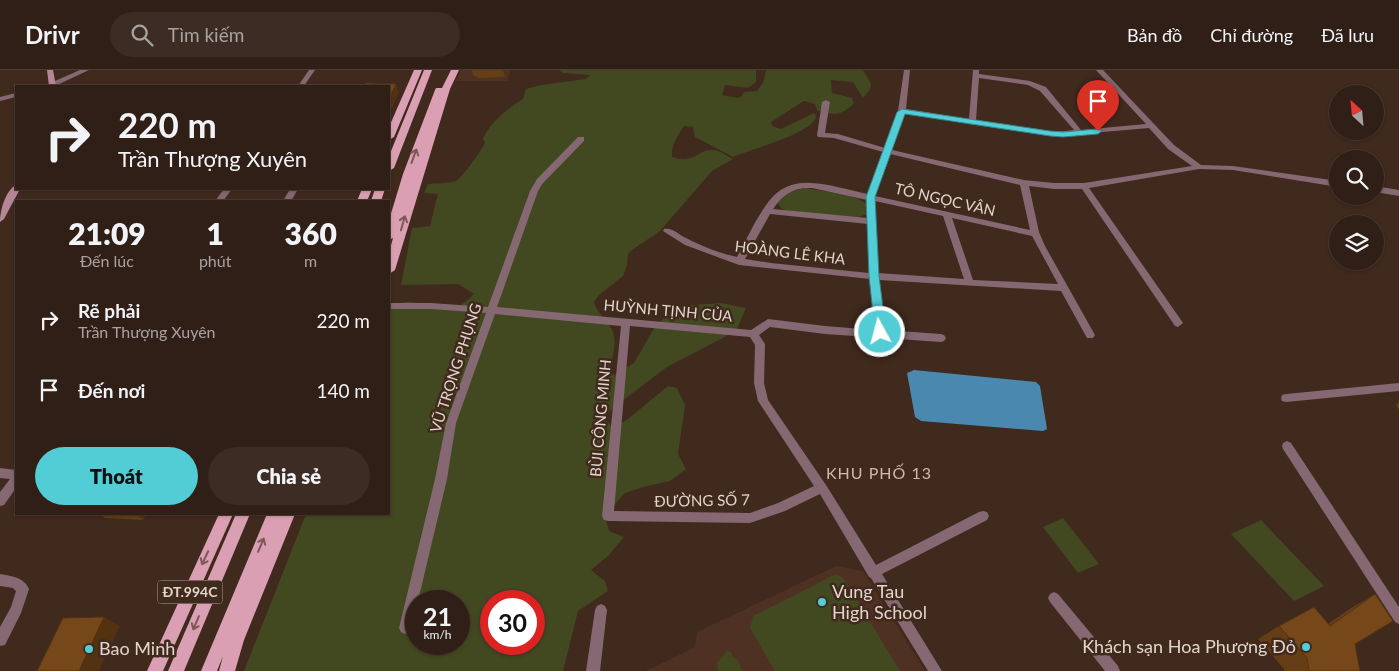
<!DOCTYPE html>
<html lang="vi">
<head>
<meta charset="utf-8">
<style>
	body { margin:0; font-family:Lato,sans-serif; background:#3c2c23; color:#f1f3f6; height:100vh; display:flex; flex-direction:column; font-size:19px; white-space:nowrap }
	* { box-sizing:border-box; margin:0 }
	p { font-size:16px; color:#a8a2a1 }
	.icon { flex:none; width:28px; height:28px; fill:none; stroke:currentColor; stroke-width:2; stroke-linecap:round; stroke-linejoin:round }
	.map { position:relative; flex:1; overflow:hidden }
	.details { position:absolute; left:15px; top:130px; width:375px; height:315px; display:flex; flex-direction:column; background:#301f16; border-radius:0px; box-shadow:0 1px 4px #0004,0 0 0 1px #4b3d35 }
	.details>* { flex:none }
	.guide { position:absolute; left:15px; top:15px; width:375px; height:105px; border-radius:0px; box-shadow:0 1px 4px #0004,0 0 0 1px #4b3d35; background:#301f16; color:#f1f3f6; overflow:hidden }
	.needle { width:32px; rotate:334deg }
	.buttons { position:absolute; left:1329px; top:15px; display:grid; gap:10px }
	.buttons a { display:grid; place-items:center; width:55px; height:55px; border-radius:50%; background:#301f16; box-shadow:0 1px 4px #0004,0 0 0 1px #4b3d35; font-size:25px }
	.speed { position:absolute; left:405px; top:520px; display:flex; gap:10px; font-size:25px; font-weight:700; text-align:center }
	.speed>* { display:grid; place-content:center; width:65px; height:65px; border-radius:50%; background:#301f16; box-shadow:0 1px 4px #0004,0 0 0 1px #4b3d35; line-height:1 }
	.speed small { font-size:12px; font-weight:400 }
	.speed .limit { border:8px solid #d22; background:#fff; color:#111 }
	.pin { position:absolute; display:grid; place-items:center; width:42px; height:42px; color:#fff; margin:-51px -21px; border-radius:50% 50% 50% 0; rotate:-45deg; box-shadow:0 0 5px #0007 }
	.pin .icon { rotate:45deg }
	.me { position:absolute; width:55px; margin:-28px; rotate:353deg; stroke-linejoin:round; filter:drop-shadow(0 0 4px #0008) }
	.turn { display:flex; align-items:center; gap:18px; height:105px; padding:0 20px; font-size:22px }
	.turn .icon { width:65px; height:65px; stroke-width:2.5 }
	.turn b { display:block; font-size:35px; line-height:42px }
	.eta { display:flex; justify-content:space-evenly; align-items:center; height:85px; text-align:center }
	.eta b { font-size:30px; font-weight:800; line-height:35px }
	.cta { display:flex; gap:10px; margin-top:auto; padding:10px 20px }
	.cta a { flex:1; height:58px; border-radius:30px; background:#52ccd5; color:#111; font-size:20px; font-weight:800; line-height:58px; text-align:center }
	.cta a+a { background:#3c2c23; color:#f1f3f6 }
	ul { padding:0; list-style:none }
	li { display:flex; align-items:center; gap:15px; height:70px; padding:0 20px }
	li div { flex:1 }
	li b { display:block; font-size:19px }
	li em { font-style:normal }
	header { display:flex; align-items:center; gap:30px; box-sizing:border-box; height:70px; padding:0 25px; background:#301f16; border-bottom:1px solid #4b3d35 }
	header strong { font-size:24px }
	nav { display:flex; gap:28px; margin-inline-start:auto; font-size:18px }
	.search { width:350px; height:45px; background:#3c2c23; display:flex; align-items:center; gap:12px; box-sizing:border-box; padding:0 18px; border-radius:28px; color:#a8a2a1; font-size:19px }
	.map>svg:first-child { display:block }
	.built { fill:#4e3122 }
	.green { fill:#424920; fill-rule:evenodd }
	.water { fill:#4b88af }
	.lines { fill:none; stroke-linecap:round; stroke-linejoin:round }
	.street { fill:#856871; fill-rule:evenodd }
	.secondary { fill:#b58796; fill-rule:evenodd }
	.primary { fill:#da9fb2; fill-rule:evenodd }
	.wall { fill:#653e16 }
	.shaded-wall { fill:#533212 }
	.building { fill:#764819; stroke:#533212 }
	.oneway { stroke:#7e5859 }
	.route { fill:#52ccd5; stroke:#35858a }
	.poi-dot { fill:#52ccd5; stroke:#40291d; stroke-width:2 }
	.labels { text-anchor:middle; stroke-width:5; stroke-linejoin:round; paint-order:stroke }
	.shield { fill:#40291d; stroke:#b2a198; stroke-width:1 }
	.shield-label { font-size:14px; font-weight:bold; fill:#e3d4cc }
	.street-label { font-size:15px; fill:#e3d4cc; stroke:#40291d }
	.neighbourhood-label { font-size:16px; letter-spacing:1px; fill:#d5b7a8; stroke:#40291d }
	.near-poi-label { font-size:18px; fill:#e3d4cc; stroke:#40291d; text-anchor:start }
</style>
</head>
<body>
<header>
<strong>Drivr</strong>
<div class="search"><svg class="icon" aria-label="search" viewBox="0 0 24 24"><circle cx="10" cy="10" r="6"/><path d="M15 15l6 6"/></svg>Tìm kiếm</div>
<nav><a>Bản đồ</a><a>Chỉ đường</a><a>Đã lưu</a></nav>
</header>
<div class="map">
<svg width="1399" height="601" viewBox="0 0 1399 601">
	<rect width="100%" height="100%" fill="#40291d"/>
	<g class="built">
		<polygon points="461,0 511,0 507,11 456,11"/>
		<polygon points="836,496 863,501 925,601 646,601 695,577 697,562"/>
	</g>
	<g class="green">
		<path d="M 559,0 L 756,0 L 756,12 L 748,18 L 725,15 L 722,25 L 738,28 L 742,26 L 744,22 L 757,21 L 763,13 L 766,0 L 863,0 C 871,15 876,14 863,28 L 853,12 L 831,10 L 832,23 L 852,28 L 854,33 C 843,46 831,46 817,40 L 815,34 L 804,31 L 771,52 L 772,56 L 781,59 L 814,43 L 816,46 C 813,64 750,79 733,87 L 695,67 L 693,57 L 684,56 C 677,67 671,75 672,87 C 697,95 697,78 714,80 C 721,81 727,86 733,89 L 712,101 L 660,161 L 632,180 L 628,184 L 627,195 L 623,206 L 599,225 L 594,232 C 597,244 609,251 613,262 C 617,273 612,291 609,302 L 614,305 L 634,293 L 653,260 L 669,242 L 679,236 L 721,233 L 746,238 L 736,261 L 667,297 L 614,337 L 604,348 L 613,358 L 628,349 L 668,316 L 677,318 L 685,335 L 678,384 L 686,399 L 670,411 L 643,417 L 625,423 L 615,434 L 606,450 L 609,461 L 624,467 L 609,485 L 591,500 L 605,511 L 608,521 L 578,541 L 563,601 L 244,601 L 306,444 L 389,444 L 389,239 C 414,222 426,242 451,239 C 460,237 468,230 474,224 L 458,214 L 401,215 L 412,158 L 430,156 L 438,124 L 424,123 L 428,114 C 436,113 448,114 456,111 C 461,109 482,80 485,73 L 483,69 C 490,52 508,38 523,29 L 526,19 L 541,15 L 586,9 L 590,5 L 563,3 ZM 416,531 L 459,531 L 459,574 L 416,574 ZM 491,531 L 534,531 L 534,574 L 491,574 Z"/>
		<path d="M 806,118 C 823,122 860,123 870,138 L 867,144 L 859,147 L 790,143 L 781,138 L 778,133 C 783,122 795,120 806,118 Z"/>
		<polygon points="1063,448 1099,494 1078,503 1043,457"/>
		<polygon points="1261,450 1324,516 1294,531 1231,464"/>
		<polygon points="836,504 844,509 900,601 775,601 750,558 753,546"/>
		<polygon points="727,581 731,582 732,586 738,590 742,601 718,601 717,593"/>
	</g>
	<polygon class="water" points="914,300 1036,312 1040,316 1047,359 1043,361 921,351 915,347 907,303"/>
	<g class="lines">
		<g class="street">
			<polygon points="80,0 89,0 55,16 48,14"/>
			<polygon points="309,0 315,0 304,16 298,16"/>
			<path d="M 904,0 L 910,0 L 906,39 L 969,49 L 973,0 L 979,0 L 979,4 L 1030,11 L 1046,17 L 1081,60 L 1146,54 L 1096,0 L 1103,0 L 1174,75 L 1201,95 L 1233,96 L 1338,111 L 1338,117 L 1233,100 L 1199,99 L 1089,118 L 1181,250 L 1183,253 L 1178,257 L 1175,256 L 1082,119 L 1054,119 L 1029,116 L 1039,162 L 1045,176 L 1095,265 L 1093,268 L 1087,268 L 1061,221 L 879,210 L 885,260 L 941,264 L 944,265 L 946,268 L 944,271 L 941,272 L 825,264 L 770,257 L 759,265 L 765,274 L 764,313 L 768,330 L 826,415 L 876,495 L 979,442 L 983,441 L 987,442 L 989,446 L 987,450 L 882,504 L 942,601 L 928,601 L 871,508 L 869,507 L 820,424 L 785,441 L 750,453 L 608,451 L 604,450 L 602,446 L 621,256 L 495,244 L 456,353 L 447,409 L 418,531 L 416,531 L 416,537 L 409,562 L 405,564 L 401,562 L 399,558 L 435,409 L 446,353 L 486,243 L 431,239 L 389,239 L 389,233 L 431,233 L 488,237 L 530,121 L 537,109 L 578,67 L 584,67 L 584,71 L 543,113 L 538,121 L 497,237 L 751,260 L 768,249 L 825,256 L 875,260 L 870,209 L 739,195 L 685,175 L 663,161 L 664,159 C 671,158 676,162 682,166 C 699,175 718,183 737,187 C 747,169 762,134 778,122 C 787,115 800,112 811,113 C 830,114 849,120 868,124 L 883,82 L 834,68 L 818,67 L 817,65 L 822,32 L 826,30 L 830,32 L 825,63 L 838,64 L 885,78 L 898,41 ZM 979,8 L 1028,15 L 1040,21 L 1074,60 L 1056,62 L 976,50 ZM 905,44 L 1056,66 L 1149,58 L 1168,79 L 1192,96 L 1084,113 L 1054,113 L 1024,110 L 892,80 ZM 890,84 L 1020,115 L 1030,160 L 875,126 ZM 812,118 L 867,130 L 868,148 L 773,139 C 783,124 794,117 812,118 ZM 875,131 L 943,146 L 964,209 L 878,203 ZM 770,144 L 868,154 L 869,203 L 771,193 L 745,189 ZM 952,148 L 1032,166 L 1058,214 L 973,210 ZM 630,256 L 750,267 L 755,275 L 754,313 L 758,331 L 814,416 L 778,433 L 750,443 L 614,441 Z"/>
			<polygon points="16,23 16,27 0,31 0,27"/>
			<polygon points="1375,116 1399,120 1399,126 1375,122"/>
			<polygon points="224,119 232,119 223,131 215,131"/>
			<polygon points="290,119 298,119 291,131 283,131"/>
			<polygon points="1399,313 1399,321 1286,332 1282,331 1281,328 1282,325 1286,324"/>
			<polygon points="1287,371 1291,373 1399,537 1399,554 1395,552 1283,379 1282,376 1283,373"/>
			<polygon points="0,398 16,400 16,418 4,435 0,436 0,422 10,409 0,408"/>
			<path d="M 0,504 C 11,506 24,507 29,519 L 21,543 L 5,575 L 0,576 L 0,557 L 11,537 L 16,521 L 13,518 L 0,516 Z"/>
			<polygon points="1054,522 1058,524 1118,596 1120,601 1105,601 1050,532 1048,528 1050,524"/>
			<polygon points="601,534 605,536 607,540 600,601 586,601 595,540 597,536"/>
		</g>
		<g class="secondary">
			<polygon points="47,0 53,0 56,16 49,16"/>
			<path d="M 16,115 L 16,119 L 20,119 L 4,149 L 0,152 C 0,141 5,121 16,115 Z"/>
		</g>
		<g class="primary">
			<polygon points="414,0 422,0 394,67 389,70 389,57"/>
			<polygon points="424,0 432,0 394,98 389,101 389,86"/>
			<polygon points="451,0 459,0 450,19 395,200 389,204 389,183 393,168 389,170 389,150 403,104 435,20 436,18 442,18"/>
			<polygon points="362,119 372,119 367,131 357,131"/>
			<polygon points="375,119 385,119 381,131 371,131"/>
			<polygon points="219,444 233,444 163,601 147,601"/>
			<polygon points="236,444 250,444 184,601 168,601"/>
			<polygon points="267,444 295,444 244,570 235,601 219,601 223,586 217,601 201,601"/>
		</g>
	</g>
	<g class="wall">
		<polygon points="472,0 507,0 505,7 479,8 473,5"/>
		<polygon points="1399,332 1399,340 1396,335"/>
		<polygon points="99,444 146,444 143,450 105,448"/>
		<polygon points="1375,524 1355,574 1360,601 1284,601 1284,599 1258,569 1279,556 1328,554 1351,538"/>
	</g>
	<g class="shaded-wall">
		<polygon points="503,0 507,0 505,7"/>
		<polygon points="396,14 399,22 389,45 389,29"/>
		<polygon points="136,444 146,444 143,450"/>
		<polygon points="104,547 120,556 99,601 79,601"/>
	</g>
	<g class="building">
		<polygon points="366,13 396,14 389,29 389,16 364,16"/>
		<polygon points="1375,524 1393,551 1355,574 1360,601 1309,601 1307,588 1279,556 1314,537 1330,556"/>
		<polygon points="104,547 79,601 37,601 63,548"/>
	</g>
	<defs><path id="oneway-shaft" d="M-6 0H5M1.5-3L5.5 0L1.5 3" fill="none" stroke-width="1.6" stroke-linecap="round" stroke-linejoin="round" transform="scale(1.25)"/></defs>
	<g class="oneway">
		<use href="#oneway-shaft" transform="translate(414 86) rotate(-70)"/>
		<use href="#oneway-shaft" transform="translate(403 153) rotate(-74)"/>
		<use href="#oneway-shaft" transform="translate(261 475) rotate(-67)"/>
		<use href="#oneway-shaft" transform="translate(205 488) rotate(115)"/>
		<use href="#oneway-shaft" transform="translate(196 553) rotate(113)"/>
	</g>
	<polygon class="route" points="902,39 1050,61 1063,62 1098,59 1102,61 1098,64 1063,67 1050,66 905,44 875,127 879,206 886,262 880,266 875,262 869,206 866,127 897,42"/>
	<g class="poi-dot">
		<circle cx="822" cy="532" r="5"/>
		<circle cx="1306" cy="577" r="5"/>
		<circle cx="89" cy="579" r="5"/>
	</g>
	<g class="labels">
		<rect class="shield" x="157.5" y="510.5" width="65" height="23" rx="4"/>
		<g class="shield-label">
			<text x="190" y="527">ĐT.994C</text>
		</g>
		<g class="street-label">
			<text transform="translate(945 130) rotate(13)" y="5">TÔ NGỌC VÂN</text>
			<text transform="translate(790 183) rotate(7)" y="5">HOÀNG LÊ KHA</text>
			<text transform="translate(668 241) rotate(5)" y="5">HUỲNH TỊNH CỦA</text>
			<text transform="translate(456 298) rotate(-72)" y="5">VŨ TRỌNG PHỤNG</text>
			<text transform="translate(601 348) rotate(-85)" y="5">BÙI CÔNG MINH</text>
			<text transform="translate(702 431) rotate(-1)" y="5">ĐƯỜNG SỐ 7</text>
		</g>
		<g class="neighbourhood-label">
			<text x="879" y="409">KHU PHỐ 13</text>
		</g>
		<g class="near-poi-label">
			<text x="832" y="528">Vung Tau<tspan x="832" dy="21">High School</tspan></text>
			<text x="1296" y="583" text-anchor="end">Khách sạn Hoa Phượng Đỏ</text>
			<text x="99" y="585">Bao Minh</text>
		</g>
	</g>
</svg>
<div class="buttons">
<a><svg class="needle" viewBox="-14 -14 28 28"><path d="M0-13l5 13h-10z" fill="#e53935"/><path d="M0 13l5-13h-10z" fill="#a8a2a1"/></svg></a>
<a><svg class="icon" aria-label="search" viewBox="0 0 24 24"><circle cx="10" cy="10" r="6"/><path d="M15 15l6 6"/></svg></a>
<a><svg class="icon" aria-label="layers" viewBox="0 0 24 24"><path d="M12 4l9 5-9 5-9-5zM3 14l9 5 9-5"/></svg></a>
</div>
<div class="speed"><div>21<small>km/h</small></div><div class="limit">30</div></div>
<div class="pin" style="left:1098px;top:61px;background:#d93025"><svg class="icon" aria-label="arrive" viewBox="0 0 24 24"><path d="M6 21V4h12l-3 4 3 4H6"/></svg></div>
<svg class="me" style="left:880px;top:262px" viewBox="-20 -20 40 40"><circle r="17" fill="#52ccd5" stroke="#fff" stroke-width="3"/><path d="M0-11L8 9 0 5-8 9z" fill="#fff"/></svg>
<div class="guide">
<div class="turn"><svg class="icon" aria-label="right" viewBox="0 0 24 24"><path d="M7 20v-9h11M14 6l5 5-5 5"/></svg><div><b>220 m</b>Trần Thượng Xuyên</div></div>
</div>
<section class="details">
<div class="eta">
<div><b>21:09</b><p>Đến lúc</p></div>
<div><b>1</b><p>phút</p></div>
<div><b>360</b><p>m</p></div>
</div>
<ul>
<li><svg class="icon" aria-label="right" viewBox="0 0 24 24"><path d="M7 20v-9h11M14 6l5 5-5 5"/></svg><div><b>Rẽ phải</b><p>Trần Thượng Xuyên</p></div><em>220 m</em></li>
<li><svg class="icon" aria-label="arrive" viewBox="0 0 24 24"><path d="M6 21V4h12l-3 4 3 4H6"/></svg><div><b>Đến nơi</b></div><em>140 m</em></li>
</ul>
<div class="cta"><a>Thoát</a><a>Chia sẻ</a></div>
</section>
</div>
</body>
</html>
